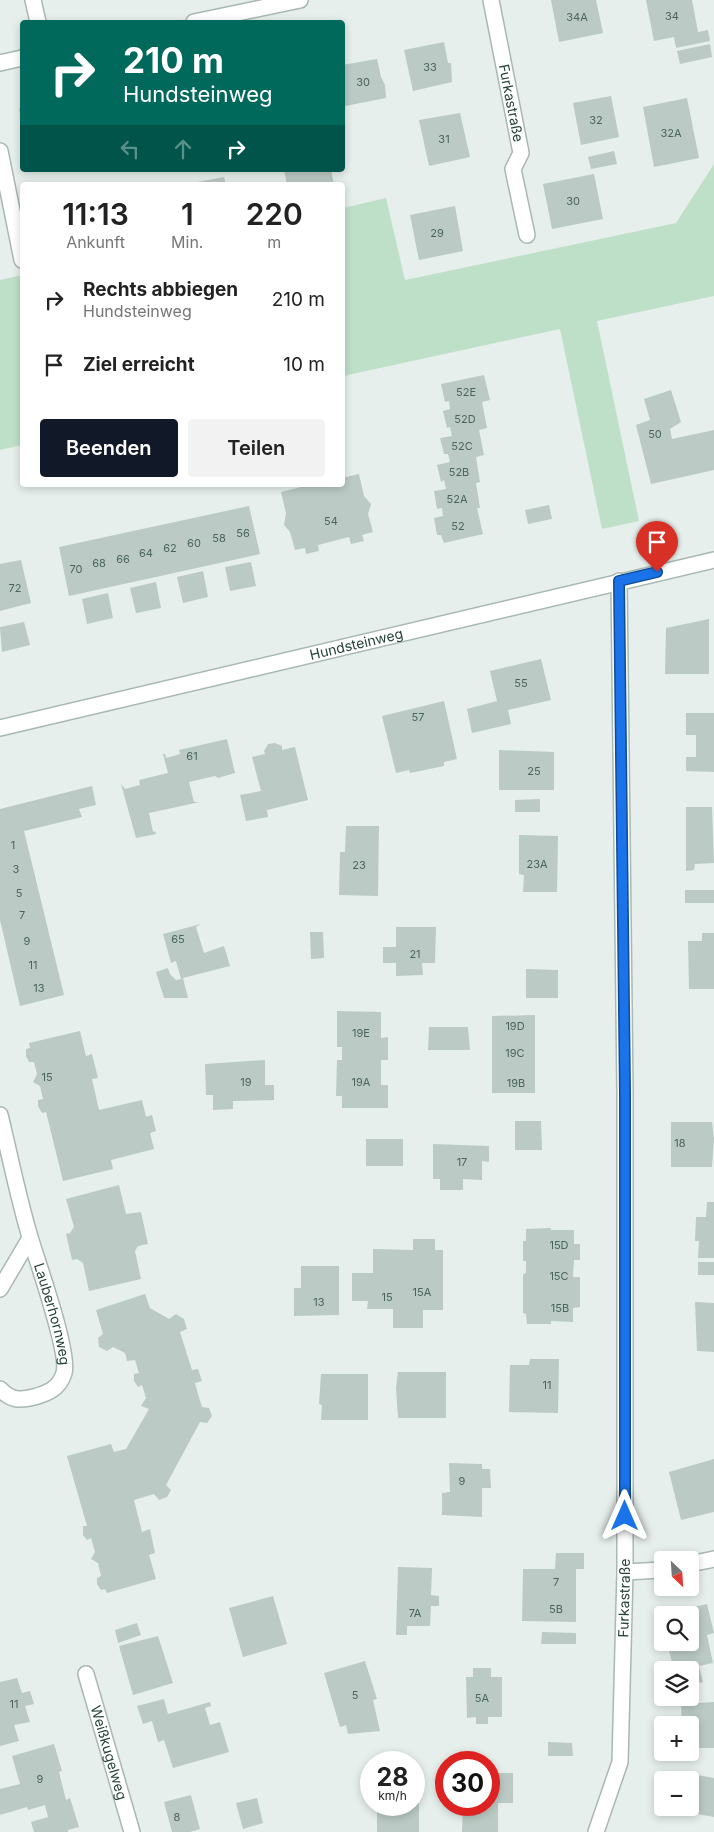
<!DOCTYPE html>
<html lang="de">
<head>
<meta charset="utf-8">
<style>
	body { margin:0; font-family:Inter,sans-serif; background:#f2f2f2; color:#222; height:100vh; display:flex; flex-direction:column; font-size:19px; white-space:nowrap }
	* { box-sizing:border-box; margin:0 }
	p { font-size:16px; color:#767676 }
	.icon { flex:none; width:28px; height:28px; fill:none; stroke:currentColor; stroke-width:2; stroke-linecap:round; stroke-linejoin:round }
	.map { position:relative; flex:1; overflow:hidden }
	.side { position:absolute; left:20px; top:182px; width:325px; height:305px; display:flex; flex-direction:column; background:#fff; border-radius:5px; box-shadow:0 2px 8px #0003 }
	.side>* { flex:none }
	.guide { position:absolute; left:20px; top:20px; width:325px; height:152px; border-radius:5px; box-shadow:0 2px 8px #0003; background:#00695c; color:#fff; overflow:hidden }
	.needle { width:32px; rotate:155deg }
	.controls { position:absolute; left:654px; top:1551px; display:grid; gap:10px }
	.controls a { display:grid; place-items:center; width:45px; height:45px; border-radius:5px; background:#fff; box-shadow:0 2px 8px #0003; font-size:25px }
	.speed { position:absolute; left:360px; top:1751px; display:flex; gap:10px; font-size:25px; font-weight:700; text-align:center }
	.speed>* { display:grid; place-content:center; width:65px; height:65px; border-radius:50%; background:#fff; box-shadow:0 2px 8px #0003; line-height:1 }
	.speed small { font-size:12px; font-weight:400 }
	.speed .limit { border:8px solid #d22; background:#fff; color:#111 }
	.pin { position:absolute; display:grid; place-items:center; width:42px; height:42px; color:#fff; margin:-51px -21px; border-radius:50% 50% 50% 0; rotate:-45deg; box-shadow:0 0 5px #0007 }
	.pin .icon { rotate:45deg }
	.me { position:absolute; width:55px; margin:-28px; rotate:0deg; stroke-linejoin:round; filter:drop-shadow(0 0 4px #0008) }
	.turn { display:flex; align-items:center; gap:18px; height:105px; padding:0 20px; font-size:22px }
	.turn .icon { width:65px; height:65px; stroke-width:2.5 }
	.turn b { display:block; font-size:35px; line-height:42px }
	.lanes { display:flex; align-items:center; height:48px; padding:0 20px; background:#0003; justify-content:center; gap:25px; direction:ltr }
	.lanes .off { opacity:.35 }
	.eta { display:flex; justify-content:space-evenly; align-items:center; height:85px; text-align:center }
	.eta b { font-size:30px; font-weight:600; line-height:35px }
	.primary-button { display:flex; gap:10px; margin-top:auto; padding:10px 20px }
	.primary-button a { flex:1; height:58px; border-radius:5px; background:#111827; color:#fff; font-size:20px; font-weight:600; line-height:58px; text-align:center }
	.primary-button a+a { background:#f2f2f2; color:#222 }
	ul { padding:0; list-style:none }
	li { display:flex; align-items:center; gap:15px; height:65px; padding:0 20px }
	li div { flex:1 }
	li b { display:block; font-size:19px }
	li em { font-style:normal }
	.map>svg:first-child { display:block }
	.green { fill:#bfe0c8 }
	.building { fill:#bbcac4 }
	.lines { fill:none; stroke-linecap:round; stroke-linejoin:round }
	.service-casing { stroke:#a8b8b2; stroke-width:18 }
	.minor-casing { stroke:#a8b8b2; stroke-width:18 }
	.service { stroke:#fff; stroke-width:15 }
	.minor { stroke:#fff; stroke-width:15 }
	.route-casing { stroke:#114b97; stroke-width:12 }
	.route { stroke:#1a73e8; stroke-width:9 }
	.labels { text-anchor:middle; stroke-width:4; stroke-linejoin:round; paint-order:stroke }
	.number-label { font-size:11px; fill:#4a645c }
	.street-label { font-size:14px; fill:#24423a; stroke:#f7fbf9 }
</style>
</head>
<body>
<div class="map">
<svg width="714" height="1832" viewBox="0 0 714 1832">
	<rect width="100%" height="100%" fill="#e6efeb"/>
	<g class="green">
		<polygon points="714,164 714,296 597,321 639,521 602,529 560,329 343,376 343,208 386,198 405,280 676,223"/>
		<polygon points="22,275 22,445 0,450 0,280"/>
	</g>
	<g class="building">
		<polygon points="551,0 596,0 603,33 559,42"/>
		<polygon points="646,0 692,0 698,32 708,30 710,41 676,48 674,37 654,41"/>
		<polygon points="444,42 448,63 451,63 452,82 413,91 404,50"/>
		<polygon points="710,44 712,57 680,64 677,51"/>
		<polygon points="377,59 381,77 385,85 386,98 345,106 342,65"/>
		<polygon points="611,96 619,137 581,145 573,103"/>
		<polygon points="687,98 699,158 654,167 643,107"/>
		<polygon points="22,108 22,121 19,109"/>
		<polygon points="460,113 470,157 429,166 419,120"/>
		<polygon points="614,151 617,164 591,169 588,157"/>
		<polygon points="284,170 331,170 334,185 287,185"/>
		<polygon points="594,174 603,219 552,229 543,184"/>
		<polygon points="224,177 226,185 187,185 187,184"/>
		<polygon points="455,206 463,251 419,260 410,215"/>
		<polygon points="484,375 490,400 482,402 487,428 479,430 484,455 476,457 480,482 476,483 480,508 477,508 483,534 444,543 441,535 437,535 434,518 443,516 442,508 437,509 434,491 446,489 444,480 441,482 437,465 450,462 448,454 444,454 440,438 452,436 450,427 447,428 443,411 450,409 449,401 445,402 441,384"/>
		<polygon points="671,390 681,422 670,429 672,439 714,430 714,470 651,484 636,425 650,420 644,399"/>
		<polygon points="359,474 364,496 371,504 368,514 373,532 362,535 364,541 351,544 349,537 318,545 319,551 306,554 305,548 295,550 290,532 284,525 286,513 281,492 301,487 301,485 342,485 342,478"/>
		<polygon points="549,505 552,519 528,524 525,510"/>
		<polygon points="249,506 260,554 69,596 59,547"/>
		<polygon points="21,560 31,603 0,611 0,564"/>
		<polygon points="251,562 256,586 230,591 225,567"/>
		<polygon points="203,571 208,597 183,603 177,577"/>
		<polygon points="156,582 161,608 136,613 130,588"/>
		<polygon points="108,593 113,618 87,624 82,599"/>
		<polygon points="709,619 709,674 665,674 666,628"/>
		<polygon points="24,622 30,645 2,652 0,627"/>
		<polygon points="541,659 551,700 508,710 511,724 472,733 467,709 497,701 490,671"/>
		<polygon points="444,701 457,759 444,762 444,766 410,773 409,770 396,773 382,716"/>
		<polygon points="686,713 714,713 714,772 686,771 686,757 696,757 696,735 686,735"/>
		<polygon points="227,739 235,773 218,778 215,776 189,782 194,802 200,802 149,813 153,832 155,831 156,834 136,838 121,784 125,789 140,785 139,780 168,773 163,754 165,754 166,758 180,754 179,750"/>
		<polygon points="275,743 282,746 282,750 295,747 308,800 267,810 268,817 246,821 240,795 261,791 252,757 265,754 264,751 268,744"/>
		<polygon points="499,750 554,752 554,790 499,790"/>
		<polygon points="92,786 96,805 79,809 82,817 24,831 64,995 20,1006 0,920 0,809"/>
		<polygon points="540,799 540,812 515,812 515,800"/>
		<polygon points="686,807 712,807 714,863 695,864 694,870 686,871"/>
		<polygon points="346,826 379,826 378,896 339,895 340,852 345,852"/>
		<polygon points="519,835 558,836 557,892 523,892 524,875 519,874"/>
		<rect x="685" y="890" width="29" height="13"/>
		<polygon points="201,924 196,927 204,953 224,946 230,966 183,978 188,998 164,998 156,972 168,968 170,974 176,980 181,979 176,961 171,963 163,934"/>
		<polygon points="396,927 436,927 435,963 422,963 423,975 396,976 396,963 383,963 383,947 396,947"/>
		<polygon points="310,932 323,932 324,958 311,959"/>
		<polygon points="702,933 714,933 714,989 689,989 688,941 702,941"/>
		<polygon points="526,969 558,970 558,998 526,998"/>
		<polygon points="337,1011 381,1012 381,1038 388,1037 388,1060 381,1060 381,1085 388,1085 388,1108 342,1108 342,1096 336,1096 337,1060 342,1060 342,1047 337,1047"/>
		<polygon points="535,1015 535,1093 492,1093 492,1016"/>
		<polygon points="429,1027 468,1027 470,1050 428,1050"/>
		<polygon points="80,1031 86,1056 92,1054 98,1078 92,1079 99,1110 142,1100 146,1117 152,1115 156,1131 150,1133 154,1149 111,1160 113,1169 63,1181 46,1112 42,1113 38,1106 38,1100 43,1099 40,1086 33,1082 37,1074 34,1062 29,1062 26,1056 26,1049 30,1048 29,1043"/>
		<polygon points="265,1060 265,1085 274,1085 274,1100 233,1101 233,1109 213,1110 213,1095 206,1095 205,1064"/>
		<polygon points="515,1121 541,1121 542,1150 515,1150"/>
		<polygon points="671,1122 712,1122 714,1138 712,1167 671,1167"/>
		<rect x="366" y="1139" width="37" height="27"/>
		<polygon points="433,1144 489,1146 489,1162 482,1161 482,1180 463,1179 463,1190 440,1190 440,1179 433,1179"/>
		<polygon points="119,1185 126,1214 141,1212 148,1244 138,1246 135,1251 141,1279 89,1291 83,1263 77,1259 72,1260 66,1234 70,1233 74,1227 66,1199"/>
		<polygon points="707,1202 714,1202 714,1258 698,1258 699,1241 695,1241 696,1217 706,1217"/>
		<polygon points="551,1228 551,1230 574,1230 574,1244 580,1244 580,1260 574,1260 573,1277 580,1277 580,1307 573,1308 573,1322 551,1321 551,1324 527,1324 526,1314 523,1313 523,1274 526,1273 526,1261 523,1261 523,1241 526,1241 526,1229"/>
		<polygon points="413,1239 435,1239 435,1250 443,1250 443,1310 423,1310 423,1328 393,1328 393,1309 367,1309 368,1301 352,1301 352,1273 373,1273 373,1249 413,1250"/>
		<rect x="698" y="1262" width="16" height="13"/>
		<polygon points="301,1266 339,1266 339,1315 294,1316 294,1288 301,1288"/>
		<polygon points="145,1294 150,1308 169,1319 176,1314 184,1319 187,1329 180,1332 192,1370 198,1369 202,1381 195,1383 198,1394 202,1407 209,1408 212,1416 207,1423 200,1422 166,1485 171,1490 167,1497 159,1500 154,1494 134,1500 142,1532 150,1529 155,1553 149,1555 156,1579 107,1593 105,1589 101,1590 97,1584 97,1578 101,1576 98,1563 91,1559 95,1552 91,1538 87,1540 83,1535 83,1526 87,1526 67,1456 111,1444 114,1452 126,1449 149,1409 141,1406 146,1398 142,1385 138,1387 134,1381 134,1374 139,1373 135,1360 127,1361 125,1353 113,1347 107,1351 99,1347 98,1338 103,1334 96,1310"/>
		<polygon points="695,1302 714,1303 714,1352 697,1351"/>
		<polygon points="530,1359 559,1359 558,1413 509,1412 510,1365 529,1365"/>
		<polygon points="398,1372 446,1372 446,1418 398,1418 396,1388"/>
		<polygon points="321,1374 368,1374 368,1420 321,1420 322,1405 319,1404"/>
		<polygon points="714,1459 714,1512 681,1520 669,1472"/>
		<polygon points="449,1463 482,1464 482,1469 490,1469 491,1488 482,1488 482,1517 442,1515 442,1493 450,1492"/>
		<polygon points="556,1553 584,1553 584,1569 576,1569 576,1622 522,1621 523,1569 555,1569"/>
		<polygon points="398,1567 432,1568 431,1595 439,1596 439,1606 431,1606 430,1626 407,1626 407,1635 396,1635"/>
		<polygon points="273,1596 287,1644 243,1657 229,1608"/>
		<polygon points="707,1604 714,1633 707,1635 713,1663 699,1666 703,1682 690,1685 690,1670 674,1670 667,1643 690,1642 690,1615 669,1615 668,1613"/>
		<polygon points="137,1623 141,1635 118,1643 115,1630"/>
		<polygon points="542,1632 576,1633 576,1644 541,1644"/>
		<polygon points="158,1636 173,1683 133,1695 119,1646"/>
		<polygon points="365,1661 377,1699 373,1700 380,1731 348,1734 346,1725 340,1727 324,1673"/>
		<polygon points="473,1668 491,1668 491,1677 502,1677 502,1717 488,1717 488,1724 476,1724 476,1717 467,1718 466,1677 473,1677"/>
		<polygon points="17,1678 22,1693 30,1691 34,1704 25,1706 30,1722 14,1725 19,1741 0,1746 0,1682"/>
		<polygon points="699,1684 699,1703 714,1702 714,1748 690,1748 690,1725 682,1725 681,1703 674,1703 674,1698 690,1698 690,1686"/>
		<polygon points="164,1699 168,1714 210,1702 211,1706 205,1708 210,1725 220,1722 229,1752 173,1768 164,1740 158,1742 152,1721 143,1724 137,1706"/>
		<polygon points="548,1742 572,1743 573,1756 548,1756"/>
		<polygon points="54,1744 62,1771 59,1772 66,1800 70,1798 79,1827 68,1830 68,1832 34,1832 31,1822 48,1817 45,1805 28,1810 27,1807 0,1815 0,1789 20,1784 12,1756"/>
		<polygon points="489,1773 513,1773 513,1803 498,1803 498,1832 462,1832 463,1805 489,1805"/>
		<polygon points="687,1773 714,1778 714,1817 681,1811 681,1808 690,1808 690,1780 686,1780"/>
		<polygon points="191,1795 200,1829 190,1832 172,1832 164,1802"/>
		<polygon points="257,1798 263,1823 243,1829 236,1803"/>
		<polygon points="414,1803 419,1803 419,1832 377,1832 377,1809 396,1809 400,1805 414,1805"/>
	</g>
	<g class="lines">
		<g class="service-casing">
			<polyline id="service" points="0,151 22,260"/>
		</g>
		<g class="minor-casing">
			<g id="minor">
				<polyline points="33,0 38,22"/>
				<path id="s1" d="M 491,0 L 521,153 L 513,169 L 527,235"/>
				<polyline points="194,22 300,0"/>
				<polyline points="0,63 22,58"/>
				<path id="s2" d="M 0,728 L 714,560"/>
				<path id="s3" d="M 0,1115 C 10,1156 18,1197 30,1237 C 37,1261 70,1353 64,1373 C 59,1389 48,1393 34,1397 C 19,1401 11,1400 0,1389"/>
				<polyline points="0,1289 30,1238"/>
				<polyline points="690,1564 714,1559"/>
				<polyline points="625,1572 662,1570"/>
				<path id="s4" d="M 86,1674 L 132,1832"/>
				<path id="s5" d="M 596,1832 L 620,1762 L 625,1572 L 625,1093 L 619,581"/>
			</g>
		</g>
		<use href="#service" class="service"/>
		<use href="#minor" class="minor"/>
	</g>
	<g class="lines">
		<g class="route-casing">
			<polyline id="route" points="625,1516 625,1093 619,581 657,572"/>
		</g>
		<use href="#route" class="route"/>
	</g>
	<g class="labels">
		<g class="number-label">
			<text x="672" y="20">34</text>
			<text x="577" y="21">34A</text>
			<text x="430" y="71">33</text>
			<text x="363" y="86">30</text>
			<text x="596" y="124">32</text>
			<text x="671" y="137">32A</text>
			<text x="444" y="143">31</text>
			<text x="573" y="205">30</text>
			<text x="437" y="237">29</text>
			<text x="466" y="396">52E</text>
			<text x="465" y="423">52D</text>
			<text x="655" y="438">50</text>
			<text x="462" y="450">52C</text>
			<text x="459" y="476">52B</text>
			<text x="457" y="503">52A</text>
			<text x="331" y="525">54</text>
			<text x="458" y="530">52</text>
			<text x="243" y="537">56</text>
			<text x="219" y="542">58</text>
			<text x="194" y="547">60</text>
			<text x="170" y="552">62</text>
			<text x="146" y="557">64</text>
			<text x="123" y="563">66</text>
			<text x="99" y="567">68</text>
			<text x="76" y="573">70</text>
			<text x="15" y="592">72</text>
			<text x="521" y="687">55</text>
			<text x="418" y="721">57</text>
			<text x="192" y="760">61</text>
			<text x="534" y="775">25</text>
			<text x="13" y="849">1</text>
			<text x="537" y="868">23A</text>
			<text x="359" y="869">23</text>
			<text x="16" y="873">3</text>
			<text x="19" y="897">5</text>
			<text x="22" y="919">7</text>
			<text x="178" y="943">65</text>
			<text x="27" y="945">9</text>
			<text x="415" y="958">21</text>
			<text x="33" y="969">11</text>
			<text x="39" y="992">13</text>
			<text x="515" y="1030">19D</text>
			<text x="361" y="1037">19E</text>
			<text x="515" y="1057">19C</text>
			<text x="47" y="1081">15</text>
			<text x="246" y="1086">19</text>
			<text x="361" y="1086">19A</text>
			<text x="516" y="1087">19B</text>
			<text x="680" y="1147">18</text>
			<text x="462" y="1166">17</text>
			<text x="559" y="1249">15D</text>
			<text x="559" y="1280">15C</text>
			<text x="422" y="1296">15A</text>
			<text x="387" y="1301">15</text>
			<text x="319" y="1306">13</text>
			<text x="560" y="1312">15B</text>
			<text x="547" y="1389">11</text>
			<text x="462" y="1485">9</text>
			<text x="556" y="1586">7</text>
			<text x="556" y="1613">5B</text>
			<text x="415" y="1617">7A</text>
			<text x="355" y="1699">5</text>
			<text x="482" y="1702">5A</text>
			<text x="14" y="1708">11</text>
			<text x="40" y="1783">9</text>
			<text x="177" y="1821">8</text>
		</g>
		<g class="street-label">
			<text dy="5" stroke="none"><textPath href="#s1" startOffset="105">Furkastraße</textPath></text>
			<text dy="5" stroke="none"><textPath href="#s2" startOffset="366">Hundsteinweg</textPath></text>
			<text dy="5" stroke="none"><textPath href="#s3" startOffset="206">Lauberhornweg</textPath></text>
			<text dy="5" stroke="none"><textPath href="#s5" startOffset="238">Furkastraße</textPath></text>
			<text dy="5" stroke="none"><textPath href="#s4" startOffset="82">Weißkugelweg</textPath></text>
		</g>
	</g>
</svg>
<div class="controls">
<a><svg class="needle" viewBox="-14 -14 28 28"><path d="M0-13l5 13h-10z" fill="#e53935"/><path d="M0 13l5-13h-10z" fill="#767676"/></svg></a>
<a><svg class="icon" aria-label="search" viewBox="0 0 24 24"><circle cx="10" cy="10" r="6"/><path d="M15 15l6 6"/></svg></a>
<a><svg class="icon" aria-label="layers" viewBox="0 0 24 24"><path d="M12 4l9 5-9 5-9-5zM3 14l9 5 9-5"/></svg></a>
<a>+</a>
<a>−</a>
</div>
<div class="speed"><div>28<small>km/h</small></div><div class="limit">30</div></div>
<div class="pin" style="left:657px;top:572px;background:#d93025"><svg class="icon" aria-label="arrive" viewBox="0 0 24 24"><path d="M6 21V4h12l-3 4 3 4H6"/></svg></div>
<svg class="me" style="left:625px;top:1516px" viewBox="-20 -20 40 40"><path d="M0-17L14 15 0 8-14 15z" fill="#1a73e8" stroke="#fff" stroke-width="4"/></svg>
<div class="guide">
<div class="turn"><svg class="icon" aria-label="right" viewBox="0 0 24 24"><path d="M7 20v-9h11M14 6l5 5-5 5"/></svg><div><b>210 m</b>Hundsteinweg</div></div>
<div class="lanes"><svg class="icon off" aria-label="left" viewBox="0 0 24 24"><path d="M17 20v-9H6M10 6l-5 5 5 5"/></svg><svg class="icon off" aria-label="ahead" viewBox="0 0 24 24"><path d="M12 20V5M6 11l6-6 6 6"/></svg><svg class="icon" aria-label="right" viewBox="0 0 24 24"><path d="M7 20v-9h11M14 6l5 5-5 5"/></svg></div>
</div>
<section class="side">
<div class="eta">
<div><b>11:13</b><p>Ankunft</p></div>
<div><b>1</b><p>Min.</p></div>
<div><b>220</b><p>m</p></div>
</div>
<ul>
<li><svg class="icon" aria-label="right" viewBox="0 0 24 24"><path d="M7 20v-9h11M14 6l5 5-5 5"/></svg><div><b>Rechts abbiegen</b><p>Hundsteinweg</p></div><em>210 m</em></li>
<li><svg class="icon" aria-label="arrive" viewBox="0 0 24 24"><path d="M6 21V4h12l-3 4 3 4H6"/></svg><div><b>Ziel erreicht</b></div><em>10 m</em></li>
</ul>
<div class="primary-button"><a>Beenden</a><a>Teilen</a></div>
</section>
</div>
</body>
</html>
